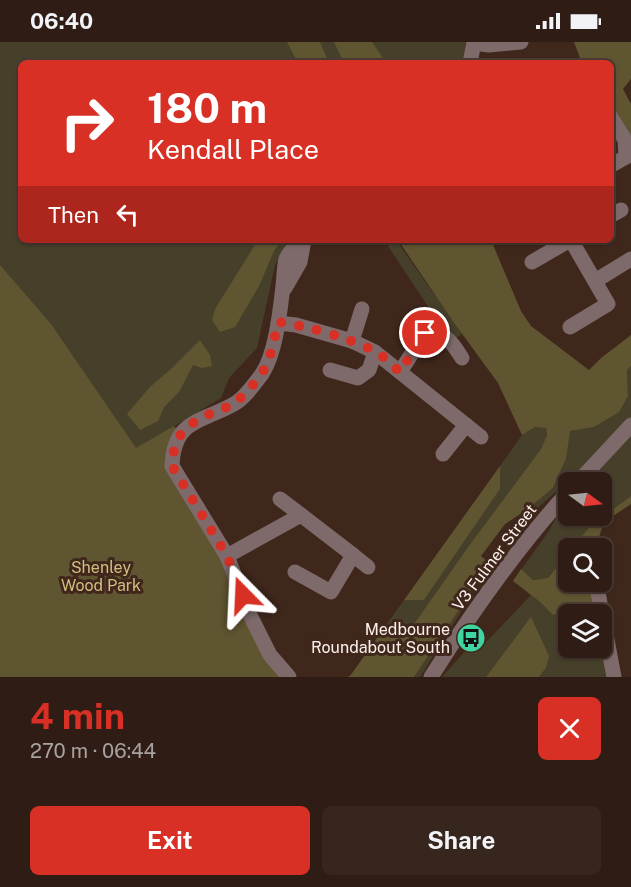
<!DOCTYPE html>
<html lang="en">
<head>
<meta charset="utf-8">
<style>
	body { margin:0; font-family:"Public Sans",sans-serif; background:#37261e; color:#f1f3f6; height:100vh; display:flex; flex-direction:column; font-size:22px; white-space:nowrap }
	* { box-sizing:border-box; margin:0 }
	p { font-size:20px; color:#a7a2a0 }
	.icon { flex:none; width:33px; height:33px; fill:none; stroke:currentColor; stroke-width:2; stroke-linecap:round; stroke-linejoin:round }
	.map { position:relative; height:635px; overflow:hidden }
	.drawer { display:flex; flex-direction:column; background:#2f1d15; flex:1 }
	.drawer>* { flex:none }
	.top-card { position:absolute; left:18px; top:18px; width:596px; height:183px; border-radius:9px; box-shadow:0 2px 4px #0004,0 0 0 2px #4a3b34; background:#d93025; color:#fff; overflow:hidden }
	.needle { width:39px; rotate:105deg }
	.buttons { position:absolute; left:558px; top:430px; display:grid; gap:12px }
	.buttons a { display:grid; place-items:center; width:54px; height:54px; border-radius:9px; background:#2f1d15; box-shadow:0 2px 4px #0004,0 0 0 2px #4a3b34; font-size:30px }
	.pin { position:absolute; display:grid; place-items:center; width:51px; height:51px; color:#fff; margin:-26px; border:3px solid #fff; border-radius:50%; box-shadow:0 2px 6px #0007 }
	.me { position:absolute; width:66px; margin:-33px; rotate:339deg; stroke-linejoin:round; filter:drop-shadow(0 0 4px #0008) }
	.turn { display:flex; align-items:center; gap:21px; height:126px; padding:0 30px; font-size:27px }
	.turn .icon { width:78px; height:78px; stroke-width:2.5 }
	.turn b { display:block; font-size:42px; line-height:51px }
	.then { display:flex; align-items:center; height:57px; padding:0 30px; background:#0003; gap:12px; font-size:22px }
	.round { display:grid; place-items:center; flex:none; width:63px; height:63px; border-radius:9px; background:#37261e }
	.head { display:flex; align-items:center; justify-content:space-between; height:102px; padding:0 30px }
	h1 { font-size:36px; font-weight:700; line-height:45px; color:#d93025 }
	.button { display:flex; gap:12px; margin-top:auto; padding:12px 30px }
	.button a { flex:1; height:69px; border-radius:9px; background:#d93025; color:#fff; font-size:24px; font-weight:700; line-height:69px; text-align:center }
	.button a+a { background:#37261e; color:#f1f3f6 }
	.status { display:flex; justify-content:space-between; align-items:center; height:42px; padding:0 30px; background:#2f1d15; direction:ltr }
	.status svg { height:16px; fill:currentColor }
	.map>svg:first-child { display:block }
	.green { fill:#46402a; fill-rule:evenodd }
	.forest { fill:#605531 }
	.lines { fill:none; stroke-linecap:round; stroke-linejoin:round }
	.minor { stroke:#7e6a6a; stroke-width:15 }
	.route { stroke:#d93025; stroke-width:10; stroke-dasharray:0 18 }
	.labels { text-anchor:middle; stroke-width:6; stroke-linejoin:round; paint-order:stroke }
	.street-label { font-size:16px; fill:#fef0eb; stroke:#3f271c }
	.park-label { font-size:16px; fill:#d1bd7e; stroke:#3f271c }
	.poi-label { font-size:16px; fill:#fef0eb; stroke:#3f271c; text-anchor:end }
</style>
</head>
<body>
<div class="status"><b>06:40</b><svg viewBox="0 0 49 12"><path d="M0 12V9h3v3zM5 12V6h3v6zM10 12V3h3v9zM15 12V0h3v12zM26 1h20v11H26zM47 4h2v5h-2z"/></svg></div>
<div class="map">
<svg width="631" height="635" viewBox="0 0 631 635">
	<rect width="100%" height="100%" fill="#3f271c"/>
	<g class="green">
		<polygon points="0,0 466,0 463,21 21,21 21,198 289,198 275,223 257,306 229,336 221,356 137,407 0,635"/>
		<polygon points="384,198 396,198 462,292 451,299"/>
		<polygon points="631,324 631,454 590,484 572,507 568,507 568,511 548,536 533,538 521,528 549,489 568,454 568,474 602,474 602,441 568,441 568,445 559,447 534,469 525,469 553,446 566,417 569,389 594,385 628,354 627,327"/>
		<polygon points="535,385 546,386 547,393 541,407 468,505 407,592 384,586 404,558 424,558 500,447 500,424 522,393"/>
		<polygon points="490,522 490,524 420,635 414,635"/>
		<path d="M 531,553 L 540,560 L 553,573 L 600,562 L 614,635 L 539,635 L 546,626 L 539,593 L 531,576 L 486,635 L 442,635 L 470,604 L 477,608 L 493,593 ZM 568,573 L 602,573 L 602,606 L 568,606 Z"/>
	</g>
	<g class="forest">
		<polygon points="287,0 320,0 329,21 298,21"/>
		<polygon points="334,0 372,0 386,21 344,21"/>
		<polygon points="574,0 631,0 631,37 623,47 631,62 631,104 611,74 610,21 582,21"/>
		<polygon points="258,198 282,198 274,209 259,244 235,285 220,290 212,278 215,267"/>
		<polygon points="398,198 491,198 521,269 531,284 589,328 601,316 631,293 631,324 627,328 628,354 619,370 594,385 570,389 566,417 553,446 525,469 505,482 481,514 490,522 414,635 347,635 350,634 384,586 407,592 468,505 541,407 547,393 546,386 535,385 522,393 498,341 452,278"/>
		<polygon points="0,223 51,282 136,406 174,384 180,392 172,425 289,635 0,635"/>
		<polygon points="200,298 210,313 212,324 202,326 193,323 179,350 164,365 158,379 140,388 127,372 150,345 171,327"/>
		<polygon points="500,424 500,447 424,558 404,558"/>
		<polygon points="631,454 631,462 604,480 595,507 572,507 590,484"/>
		<polygon points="568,511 568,540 596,540 600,562 553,573 540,560 513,539 521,527 533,538 548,536"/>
		<polygon points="531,575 549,614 546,626 539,635 486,635"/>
	</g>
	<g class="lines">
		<g class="minor">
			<polyline points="474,1 489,3 521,0"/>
			<polyline points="470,21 474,0"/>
			<polyline points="610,74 625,98 626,115 610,124"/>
			<polyline points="610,174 621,168"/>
			<polyline points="532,220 570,198"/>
			<polyline points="595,239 631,217"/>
			<polyline points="285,246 300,220 304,198"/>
			<polyline points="278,281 296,283 352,299 375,310 481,395"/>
			<polyline points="570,285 608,262 571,198"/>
			<polyline points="352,299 362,267"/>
			<polyline points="330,328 358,336 369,328 375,310"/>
			<path d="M 400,330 L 425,291 C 447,291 451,299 462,316"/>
			<polyline points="443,412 466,383"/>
			<polyline points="577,441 631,383"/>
			<polyline points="353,513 368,525"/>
			<polyline points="227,514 301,473 280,457"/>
			<polyline points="295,530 331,550 353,513 301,473"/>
			<polyline points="596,540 614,635"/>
			<path d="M 289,635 L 270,613 L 250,573 L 227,514 L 172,424 C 174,377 200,381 234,362 C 245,356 254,342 262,332 C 276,311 280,269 283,244 C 284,236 284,224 286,217 C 289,210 296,204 300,198"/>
			<path d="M 431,635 C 472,570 516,507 568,450"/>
		</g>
	</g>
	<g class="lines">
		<path class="route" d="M 243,553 L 227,514 L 172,424 C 174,389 188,382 218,368 C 224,366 231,364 236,361 C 239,358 242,354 245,351 C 270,327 271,312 278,280 C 306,284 350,296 374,309 C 384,314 392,323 400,330 L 425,291"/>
	</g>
	<defs>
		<g id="bus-disc" transform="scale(1.5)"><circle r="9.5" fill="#40d4a1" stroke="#3f271c"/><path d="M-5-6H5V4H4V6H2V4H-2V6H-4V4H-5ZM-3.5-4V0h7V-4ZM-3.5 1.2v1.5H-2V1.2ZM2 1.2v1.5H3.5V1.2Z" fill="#111"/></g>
	</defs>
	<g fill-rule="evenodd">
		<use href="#bus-disc" x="471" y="596"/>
	</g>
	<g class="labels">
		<g class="street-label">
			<text transform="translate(494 515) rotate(-53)" y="6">V3 Fulmer Street</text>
		</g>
		<g class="park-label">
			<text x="101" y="531">Shenley<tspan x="101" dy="18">Wood Park</tspan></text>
		</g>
		<g class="poi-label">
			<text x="450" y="593">Medbourne<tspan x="450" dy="18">Roundabout South</tspan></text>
		</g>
	</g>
</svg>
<div class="buttons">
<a><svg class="needle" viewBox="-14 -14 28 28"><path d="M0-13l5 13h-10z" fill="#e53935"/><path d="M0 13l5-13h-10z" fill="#a7a2a0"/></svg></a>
<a><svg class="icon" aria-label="search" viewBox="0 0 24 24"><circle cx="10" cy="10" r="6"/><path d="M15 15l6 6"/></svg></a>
<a><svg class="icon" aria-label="layers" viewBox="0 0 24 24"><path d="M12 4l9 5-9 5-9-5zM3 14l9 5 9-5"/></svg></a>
</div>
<div class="pin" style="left:425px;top:291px;background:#d93025"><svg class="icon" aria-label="arrive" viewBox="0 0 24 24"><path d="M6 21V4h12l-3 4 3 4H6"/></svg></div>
<svg class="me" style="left:243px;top:553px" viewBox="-20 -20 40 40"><path d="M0-17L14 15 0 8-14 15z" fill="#d93025" stroke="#fff" stroke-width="4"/></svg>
<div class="top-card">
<div class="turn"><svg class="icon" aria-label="right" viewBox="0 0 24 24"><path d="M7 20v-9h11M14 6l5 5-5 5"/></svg><div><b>180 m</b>Kendall Place</div></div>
<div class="then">Then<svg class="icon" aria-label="left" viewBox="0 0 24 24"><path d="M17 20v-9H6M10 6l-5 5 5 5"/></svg></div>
</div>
</div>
<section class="drawer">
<div class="head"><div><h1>4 min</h1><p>270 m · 06:44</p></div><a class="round" style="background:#d93025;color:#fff"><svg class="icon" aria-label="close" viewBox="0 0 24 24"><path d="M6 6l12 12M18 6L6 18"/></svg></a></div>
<div class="button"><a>Exit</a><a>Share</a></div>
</section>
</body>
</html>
